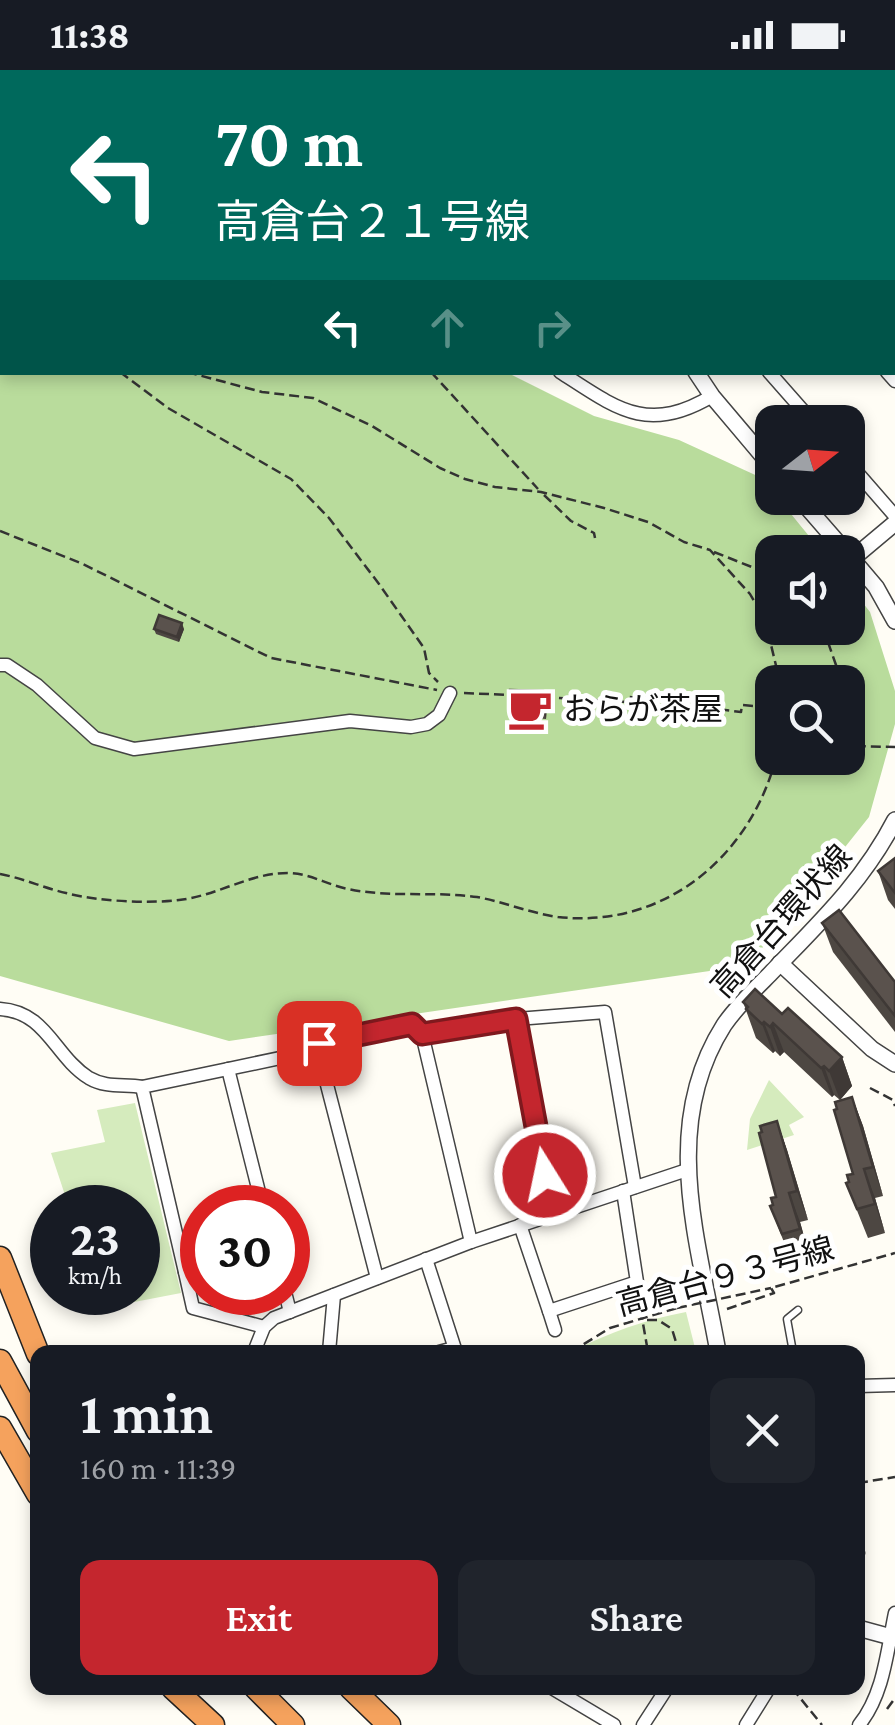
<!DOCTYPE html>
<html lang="en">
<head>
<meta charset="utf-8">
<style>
	body { margin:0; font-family:"Crimson Pro","Noto Sans JP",serif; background:#20242c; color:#f1f3f6; height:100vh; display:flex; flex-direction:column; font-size:38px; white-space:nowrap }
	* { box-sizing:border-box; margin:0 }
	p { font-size:32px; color:#9ea1a6 }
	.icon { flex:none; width:55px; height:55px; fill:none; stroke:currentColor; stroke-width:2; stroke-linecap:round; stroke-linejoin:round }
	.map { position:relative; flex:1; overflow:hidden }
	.side { position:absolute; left:30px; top:1275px; width:835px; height:350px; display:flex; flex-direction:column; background:#171b24; border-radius:20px; box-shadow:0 5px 15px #0003 }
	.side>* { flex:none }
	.top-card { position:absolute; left:0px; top:0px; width:895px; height:305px; box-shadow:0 5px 15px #0003; background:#00695c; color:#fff; overflow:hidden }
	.needle { width:65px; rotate:73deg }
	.controls { position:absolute; left:755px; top:335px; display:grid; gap:20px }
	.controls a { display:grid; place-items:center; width:110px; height:110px; border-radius:20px; background:#171b24; box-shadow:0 5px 15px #0003; font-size:50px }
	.speed { position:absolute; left:30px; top:1115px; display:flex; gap:20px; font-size:50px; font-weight:700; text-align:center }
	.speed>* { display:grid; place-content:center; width:130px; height:130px; border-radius:50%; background:#171b24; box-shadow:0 5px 15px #0003; line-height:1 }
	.speed small { font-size:25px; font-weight:400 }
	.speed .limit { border:15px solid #d22; background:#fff; color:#111 }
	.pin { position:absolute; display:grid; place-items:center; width:85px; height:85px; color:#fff; margin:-42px; border-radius:20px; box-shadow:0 5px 15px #0006 }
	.me { position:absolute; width:110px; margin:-55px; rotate:350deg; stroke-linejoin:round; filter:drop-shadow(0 0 8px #0008) }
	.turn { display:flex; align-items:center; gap:35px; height:210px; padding:0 50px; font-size:45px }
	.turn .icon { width:130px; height:130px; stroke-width:2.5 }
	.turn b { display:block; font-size:70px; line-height:85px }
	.lanes { display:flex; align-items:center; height:95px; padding:0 50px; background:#0003; justify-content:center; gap:50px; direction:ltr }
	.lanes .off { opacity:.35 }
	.round { display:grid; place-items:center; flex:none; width:105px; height:105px; border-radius:20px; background:#20242c }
	.headline { display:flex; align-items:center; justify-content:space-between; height:170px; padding:0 50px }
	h1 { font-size:60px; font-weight:600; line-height:75px }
	.button { display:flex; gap:20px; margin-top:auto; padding:20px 50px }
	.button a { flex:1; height:115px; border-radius:20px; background:#c4262e; color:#fff; font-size:40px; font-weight:600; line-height:115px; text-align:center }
	.button a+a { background:#20242c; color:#f1f3f6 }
	.status { display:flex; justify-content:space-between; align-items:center; height:70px; padding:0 50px; background:#171b24; direction:ltr }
	.status svg { height:28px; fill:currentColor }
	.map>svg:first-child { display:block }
	.green { fill:#d5ebbd }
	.forest { fill:#b9dc9c; fill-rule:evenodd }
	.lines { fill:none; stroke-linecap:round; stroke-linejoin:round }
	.service-casing { stroke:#444; stroke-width:9 }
	.minor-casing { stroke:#444; stroke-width:15 }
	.tertiary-casing { stroke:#444; stroke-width:18 }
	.motorway-casing { stroke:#222; stroke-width:25 }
	.path { stroke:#333; stroke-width:2.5; stroke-dasharray:10 5; stroke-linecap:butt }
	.service { stroke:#fff; stroke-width:6 }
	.minor { stroke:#fff; stroke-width:12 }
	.tertiary { stroke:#fff; stroke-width:15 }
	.motorway { stroke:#f5a25d; stroke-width:22 }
	.path-bridge { stroke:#333; stroke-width:2.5; stroke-dasharray:10 5; stroke-linecap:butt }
	.wall { fill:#4d4742 }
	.shaded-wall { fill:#3f3936 }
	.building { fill:#5a524d; stroke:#3f3936; stroke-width:2.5 }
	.route-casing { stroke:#7f191e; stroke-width:25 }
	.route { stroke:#c4262e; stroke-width:18 }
	.labels { text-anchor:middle; stroke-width:10; stroke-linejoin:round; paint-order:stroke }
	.poi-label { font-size:32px; fill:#111; stroke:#fff; text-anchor:start }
	.street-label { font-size:32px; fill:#111; stroke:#fff }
</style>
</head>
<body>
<div class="status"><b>11:38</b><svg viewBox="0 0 49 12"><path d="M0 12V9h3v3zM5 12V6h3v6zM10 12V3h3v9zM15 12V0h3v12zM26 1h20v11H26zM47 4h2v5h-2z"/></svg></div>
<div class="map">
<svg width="895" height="1655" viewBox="0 0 895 1655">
	<rect width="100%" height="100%" fill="#fffdf5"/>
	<g class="green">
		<polygon points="769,1010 804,1047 789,1055 794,1065 747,1080 750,1049"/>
		<polygon points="135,1033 181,1223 103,1238 98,1223 138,1222 138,1138 69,1137 51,1083 105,1072 97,1040"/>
		<path d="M 686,1242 L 696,1282 L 571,1282 C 610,1262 644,1250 686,1242 Z"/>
	</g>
	<path class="forest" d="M 0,4 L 2,302 L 508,303 L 594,346 L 679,370 L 764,409 L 772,420 L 772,428 L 778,428 L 822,482 L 772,482 L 772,558 L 848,558 L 848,514 L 870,542 L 895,621 L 895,654 L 869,747 L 775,865 L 744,896 L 229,971 L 0,906 ZM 772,612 L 848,612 L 848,688 L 772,688 Z"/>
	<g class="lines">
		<g class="service-casing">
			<g id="service">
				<polyline points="793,1282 787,1249 798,1240"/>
				<polyline points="858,1483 861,1483"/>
			</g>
		</g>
		<g class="minor-casing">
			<g id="minor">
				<polyline points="24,0 25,2"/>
				<polyline points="118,0 119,2"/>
				<polyline points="379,0 385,2"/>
				<polyline points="700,0 703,2"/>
				<polyline points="175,2 182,0"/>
				<polyline points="318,2 319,0"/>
				<polyline points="563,2 565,0"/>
				<polyline points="675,2 677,0"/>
				<polyline points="892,33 895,30"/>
				<polyline points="892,109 895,111"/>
				<path d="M 560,302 C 616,338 647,365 712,326"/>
				<polyline points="769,302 813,352"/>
				<polyline points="887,302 895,311"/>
				<polyline points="848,392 895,446"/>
				<polyline points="0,595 7,595 37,615 95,668 134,679 350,651 411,657 427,654 439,645 450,623"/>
				<path d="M 0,939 C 47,942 54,986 89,1008 C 106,1018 124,1014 142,1017"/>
				<polyline points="517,949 553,1144"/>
				<polyline points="307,975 412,955 422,964"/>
				<polyline points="263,1138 228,999 318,980 377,1208"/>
				<polyline points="520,1155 549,1241 637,1212 623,1121"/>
				<polyline points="471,1172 422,964 517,949 605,942 635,1117"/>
				<polyline points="426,1189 456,1282"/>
				<polyline points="202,1198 185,1202 142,1017 228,999"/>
				<polyline points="185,1202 193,1238 264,1257"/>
				<polyline points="285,1222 290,1242"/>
				<polyline points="549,1241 555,1260"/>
				<polyline points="254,1282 264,1257 274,1248 471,1172 687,1100"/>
				<polyline points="329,1282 334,1225"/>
				<polyline points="439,1282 454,1278"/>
				<polyline points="858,1316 895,1315"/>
				<polyline points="552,1618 614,1655"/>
				<polyline points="643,1655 667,1618"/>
				<polyline points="746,1655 769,1618"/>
				<path d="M 859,1655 C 884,1624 887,1581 895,1543"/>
			</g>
		</g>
		<g class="tertiary-casing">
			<g id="tertiary">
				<polyline points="828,2 831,0"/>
				<polyline points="696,302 712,326 772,397"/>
				<polyline points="799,428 846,482"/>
				<polyline points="848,484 876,517 895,551"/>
				<polyline points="852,489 895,453"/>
				<polyline points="780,893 872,979 895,994"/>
				<path d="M 718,1282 C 699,1173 659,1057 724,955 C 737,936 754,920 770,904 C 818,854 863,812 895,750"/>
				<polyline points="858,1558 895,1568"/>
			</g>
		</g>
		<g class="motorway-casing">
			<g id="motorway">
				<polyline points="0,1188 38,1284"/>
				<polyline points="0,1291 38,1361"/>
				<polyline points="0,1358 38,1424"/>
				<polyline points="173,1618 213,1655"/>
				<polyline points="256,1618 293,1655"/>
				<polyline points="351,1618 389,1655"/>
			</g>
		</g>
		<g class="path">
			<polyline points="465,0 468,2"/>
			<polyline points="444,2 446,0"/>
			<polyline points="0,214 2,212"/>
			<polyline points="892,216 895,217"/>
			<polyline points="0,223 2,223"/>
			<polyline points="0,227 2,227"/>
			<polyline points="120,302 168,338 291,409 329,448 379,514 424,578 429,603 438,612"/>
			<polyline points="187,302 262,322 313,328 372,356 440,398 465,409 495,417 541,422 604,438 648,452 684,472 710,480 750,524 765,550 780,612"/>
			<polyline points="431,302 538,419"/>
			<polyline points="544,425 571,451 594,463 595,468"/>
			<polyline points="0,461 83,494 271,588 437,620"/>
			<polyline points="714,482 772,505"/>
			<polyline points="823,558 842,612"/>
			<polyline points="464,623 511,625"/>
			<polyline points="544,627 628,632 629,627 664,631 663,640 700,642 700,637 741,642 742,635 772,638"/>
			<polyline points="848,651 851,676 895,677"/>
			<path d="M 0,804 C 22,808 44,818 66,823 C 96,831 148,834 179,830 C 217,826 251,802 290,803 C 311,804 328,815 348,819 C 390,828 434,821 477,827 C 504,832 530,843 558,847 C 664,859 750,787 776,688"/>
			<polyline points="870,1018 893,1030 895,1036"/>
			<polyline points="638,1225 648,1282"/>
			<polyline points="727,1239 774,1223 771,1218 895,1183"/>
			<polyline points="647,1250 658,1250 672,1259 679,1282"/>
			<polyline points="571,1282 610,1258 677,1238"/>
			<polyline points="858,1413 895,1407"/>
			<polyline points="792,1618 822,1655"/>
			<polyline points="887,1639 895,1628"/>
		</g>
		<use href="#service" class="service"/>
		<use href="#minor" class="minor"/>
		<use href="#tertiary" class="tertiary"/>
		<use href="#motorway" class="motorway"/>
		<polyline class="path-bridge" points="677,1238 771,1218"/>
	</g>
	<g class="wall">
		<polygon points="154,559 184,559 179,572 156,564"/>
		<polygon points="543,621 547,632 546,649 513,647 509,637"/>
		<polygon points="895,788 895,839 888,830 878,801"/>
		<polygon points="822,853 895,912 895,962 833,882"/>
		<polygon points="743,932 782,944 842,987 852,1016 840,1030 834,1025 832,1027 784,982 780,986 775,981 773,983 756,968"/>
		<polygon points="852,1027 863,1056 883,1126 875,1128 885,1163 868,1168 846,1113 849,1112 853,1104"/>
		<polygon points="777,1051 787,1080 808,1150 800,1152 810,1188 792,1193 770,1136 773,1135 776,1127 762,1062"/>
	</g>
	<g class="shaded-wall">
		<polygon points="182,553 184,559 179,572 177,567"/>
		<polygon points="543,621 547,632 546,649 543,638"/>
		<polygon points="764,952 775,981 773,983 762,954"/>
		<polygon points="773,953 784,982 780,986 770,957"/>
		<polygon points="842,987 852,1016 840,1030 829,1001"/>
		<polygon points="824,996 834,1025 832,1027 821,998"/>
		<polygon points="852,1027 863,1056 883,1126 873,1097"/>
		<polygon points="777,1051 787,1080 808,1150 797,1121"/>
		<polygon points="864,1099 875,1128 885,1163 875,1134"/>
		<polygon points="789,1123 800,1152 810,1188 800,1159"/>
	</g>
	<g class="building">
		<polygon points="159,545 182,553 177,567 154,559"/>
		<polygon points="510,620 543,621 543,638 509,637"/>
		<polygon points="895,788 895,823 878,801"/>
		<polygon points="839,840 895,912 895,946 822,853"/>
		<polygon points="755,919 782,944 788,938 842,987 829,1001 824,996 821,998 773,953 770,957 764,952 762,954 746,939 748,937 743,932"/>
		<polygon points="852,1027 873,1097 864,1099 875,1134 857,1139 846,1113 849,1112 847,1105 853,1104 834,1040 837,1039 835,1032"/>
		<polygon points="777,1051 797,1121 789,1123 800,1159 782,1164 770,1136 773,1135 771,1128 776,1127 759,1063 762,1062 760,1056"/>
	</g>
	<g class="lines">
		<g class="route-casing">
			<polyline id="route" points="319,973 412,954 422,964 516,949 545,1105"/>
		</g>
		<use href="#route" class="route"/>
	</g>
	<defs>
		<g id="cafe-bare" transform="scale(3.45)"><path d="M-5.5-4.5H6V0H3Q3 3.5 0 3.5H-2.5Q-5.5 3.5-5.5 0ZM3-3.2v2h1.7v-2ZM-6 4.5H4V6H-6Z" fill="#c4262e" stroke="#fff" stroke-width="2.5" paint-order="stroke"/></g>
	</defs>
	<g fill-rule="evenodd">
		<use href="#cafe-bare" x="530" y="639"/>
	</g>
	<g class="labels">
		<g class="poi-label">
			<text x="563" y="650">おらが茶屋</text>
		</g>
		<g class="street-label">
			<text transform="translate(781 851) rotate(-48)" y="11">高倉台環状線</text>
			<text transform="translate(725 1206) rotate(-15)" y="11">高倉台９３号線</text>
		</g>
	</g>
</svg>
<div class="controls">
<a><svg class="needle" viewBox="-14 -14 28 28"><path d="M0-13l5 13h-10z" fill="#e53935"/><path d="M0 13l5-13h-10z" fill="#9ea1a6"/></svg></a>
<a><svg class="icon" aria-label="sound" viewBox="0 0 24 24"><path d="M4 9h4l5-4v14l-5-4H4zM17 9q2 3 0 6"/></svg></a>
<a><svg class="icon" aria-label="search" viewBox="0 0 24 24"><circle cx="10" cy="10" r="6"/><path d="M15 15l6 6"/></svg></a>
</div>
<div class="speed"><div>23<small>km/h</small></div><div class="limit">30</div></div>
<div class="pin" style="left:319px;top:973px;background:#d93025"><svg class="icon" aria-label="arrive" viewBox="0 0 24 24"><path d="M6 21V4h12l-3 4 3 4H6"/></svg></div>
<svg class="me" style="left:545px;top:1105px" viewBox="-20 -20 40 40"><circle r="17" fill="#c4262e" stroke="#fff" stroke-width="3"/><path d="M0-11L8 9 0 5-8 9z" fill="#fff"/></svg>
<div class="top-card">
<div class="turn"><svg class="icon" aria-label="left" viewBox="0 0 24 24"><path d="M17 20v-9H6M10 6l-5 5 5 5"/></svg><div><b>70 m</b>高倉台２１号線</div></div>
<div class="lanes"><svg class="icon" aria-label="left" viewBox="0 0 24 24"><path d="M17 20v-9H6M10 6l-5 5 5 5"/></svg><svg class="icon off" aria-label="ahead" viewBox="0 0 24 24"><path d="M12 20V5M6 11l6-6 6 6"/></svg><svg class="icon off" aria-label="right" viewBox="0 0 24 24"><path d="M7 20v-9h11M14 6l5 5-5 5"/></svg></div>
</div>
<section class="side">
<div class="headline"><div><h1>1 min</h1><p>160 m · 11:39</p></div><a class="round"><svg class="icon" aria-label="close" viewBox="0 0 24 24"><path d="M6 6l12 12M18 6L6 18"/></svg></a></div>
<div class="button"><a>Exit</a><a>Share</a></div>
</section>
</div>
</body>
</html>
